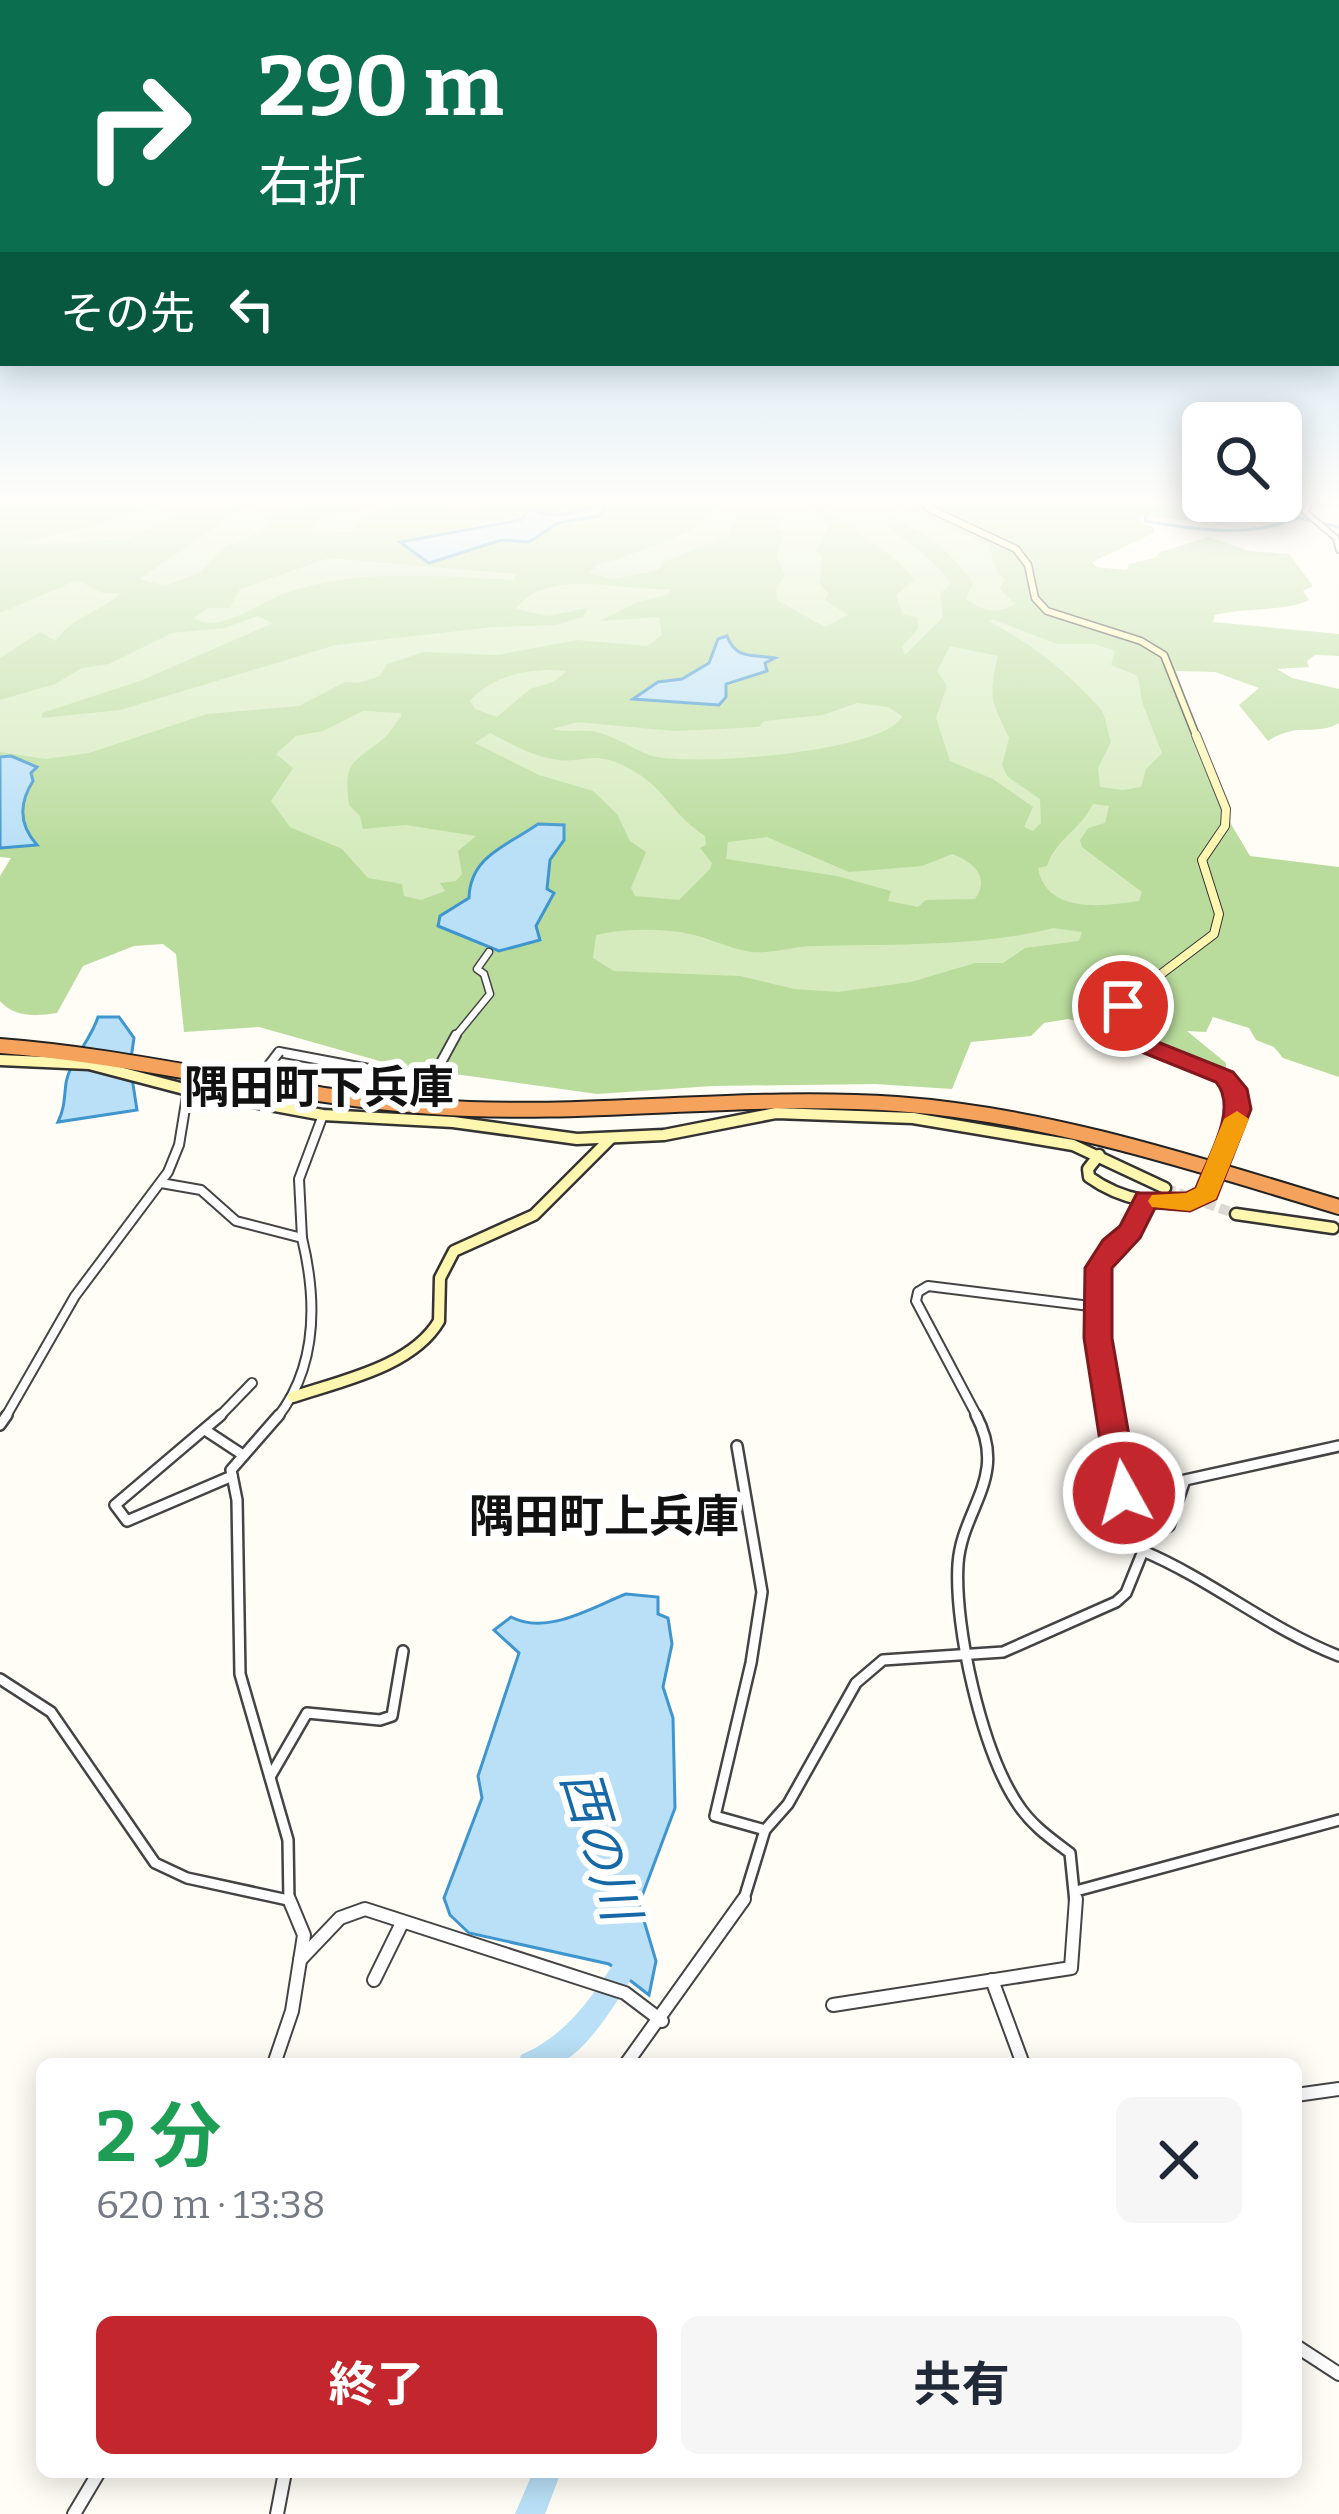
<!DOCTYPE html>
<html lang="ja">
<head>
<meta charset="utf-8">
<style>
	body { margin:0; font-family:Bitter,"Noto Sans JP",serif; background:#f6f6f7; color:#1f2937; height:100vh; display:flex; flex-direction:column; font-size:45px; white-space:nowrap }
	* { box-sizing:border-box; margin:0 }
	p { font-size:39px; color:#747a83 }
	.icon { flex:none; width:66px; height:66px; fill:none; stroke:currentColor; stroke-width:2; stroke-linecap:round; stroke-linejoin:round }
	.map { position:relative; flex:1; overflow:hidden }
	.details { position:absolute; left:36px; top:2058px; width:1266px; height:420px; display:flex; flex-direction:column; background:#fff; border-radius:18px; box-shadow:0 6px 30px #0003 }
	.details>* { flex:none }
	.hud { position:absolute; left:0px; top:0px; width:1341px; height:366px; box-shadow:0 6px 30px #0003; background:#0b6e4f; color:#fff; overflow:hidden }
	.controls { position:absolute; left:1182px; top:402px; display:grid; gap:24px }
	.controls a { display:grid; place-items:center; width:120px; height:120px; border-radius:18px; background:#fff; box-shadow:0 6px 30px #0003; font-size:60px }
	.pin { position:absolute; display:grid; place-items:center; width:102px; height:102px; color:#fff; margin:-51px; border:6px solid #fff; border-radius:50%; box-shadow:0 3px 12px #0007 }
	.me { position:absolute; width:132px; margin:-66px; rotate:353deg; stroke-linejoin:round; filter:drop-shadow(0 0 9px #0008) }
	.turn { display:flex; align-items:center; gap:42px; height:252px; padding:0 60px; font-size:54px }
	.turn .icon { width:156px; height:156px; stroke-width:2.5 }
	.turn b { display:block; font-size:84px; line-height:102px }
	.then { display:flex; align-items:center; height:114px; padding:0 60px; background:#0003; gap:24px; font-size:45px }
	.round { display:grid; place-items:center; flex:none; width:126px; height:126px; border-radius:18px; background:#f6f6f7 }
	.overview { display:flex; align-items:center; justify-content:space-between; height:204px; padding:0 60px }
	h1 { font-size:72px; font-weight:700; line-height:90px; color:#1e9e55 }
	.action { display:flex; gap:24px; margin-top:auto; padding:24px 60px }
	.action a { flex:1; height:138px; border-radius:18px; background:#c4262e; color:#fff; font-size:48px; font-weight:700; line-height:138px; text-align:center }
	.action a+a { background:#f6f6f7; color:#1f2937 }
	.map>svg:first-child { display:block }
	.green { fill:#d5ebbd }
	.forest { fill:#b9dc9c; fill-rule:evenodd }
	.water { fill:#b9e0f7; stroke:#3f96cf; stroke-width:3 }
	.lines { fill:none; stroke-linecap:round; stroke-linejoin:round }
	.stream { stroke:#3f96cf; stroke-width:3 }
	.river { fill:#b9e0f7; fill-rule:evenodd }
	.secondary-tunnel { stroke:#dbdad3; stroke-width:10; stroke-dasharray:10 4.5; stroke-linecap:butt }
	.street-far4-casing { stroke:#444; stroke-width:8 }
	.street-far3-casing { stroke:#444; stroke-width:9 }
	.street-far2-casing { stroke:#444; stroke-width:12 }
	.street-far1-casing { stroke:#444; stroke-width:14 }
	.street-casing { stroke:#444; stroke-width:16 }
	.secondary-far2-casing { stroke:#333; stroke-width:9 }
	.secondary-far1-casing { stroke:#333; stroke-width:10 }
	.secondary-casing { stroke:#333; stroke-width:15 }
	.highway-casing { stroke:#222; stroke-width:18 }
	.street-far4 { stroke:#fff; stroke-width:4.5 }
	.street-far3 { stroke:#fff; stroke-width:6 }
	.street-far2 { stroke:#fff; stroke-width:8 }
	.street-far1 { stroke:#fff; stroke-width:9 }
	.street { stroke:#fff; stroke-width:12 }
	.secondary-far2 { stroke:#fff6b0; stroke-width:6 }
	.secondary-far1 { stroke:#fff6b0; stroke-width:8 }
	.secondary { stroke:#fff6b0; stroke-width:10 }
	.highway { stroke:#f5a25d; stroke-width:14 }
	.street-bridge-casing { stroke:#444; stroke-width:12; stroke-linecap:butt }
	.secondary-bridge-casing { stroke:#333; stroke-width:15; stroke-linecap:butt }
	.street-bridge { stroke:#fff; stroke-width:8 }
	.secondary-bridge { stroke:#fff6b0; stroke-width:10 }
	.route { fill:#c4262e; stroke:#7f191e; stroke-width:3 }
	.slow { fill:#f59e0b }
	.labels { text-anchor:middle; stroke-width:12; stroke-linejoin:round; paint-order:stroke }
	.quarter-label { font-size:45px; font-weight:bold; fill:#111; stroke:#fff }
	.near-water-label { font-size:51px; font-style:italic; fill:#1768a6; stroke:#fff }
</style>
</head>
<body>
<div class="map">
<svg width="1339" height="2514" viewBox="0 0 1339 2514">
	<rect width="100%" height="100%" fill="#fffdf5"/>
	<polygon class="green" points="142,500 919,500 982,531 1165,659 1171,890 1075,979 720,1006 360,923 0,855 0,538"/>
	<path class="forest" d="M 0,500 L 172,500 L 129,516 L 23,543 L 28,545 L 127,539 L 190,511 L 265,500 L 238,512 L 139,579 L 164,586 L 201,572 L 223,548 L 262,531 L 272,510 L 296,509 L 304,500 L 375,500 L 368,509 L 318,521 L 313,531 L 351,532 C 374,500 414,500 450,500 L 446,508 L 472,512 L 490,500 L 706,500 L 719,505 C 706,533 629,555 597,565 L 589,573 L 613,579 L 658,570 L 664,562 L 729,535 L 736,518 C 753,511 766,508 780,521 L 775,526 L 784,532 L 777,556 L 785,577 L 776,587 L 777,600 L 825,627 L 848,615 L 825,600 L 829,594 L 820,584 L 822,555 L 816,551 L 828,528 L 806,500 L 833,500 L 825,513 C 844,521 905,562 914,580 L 896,595 L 903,615 L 917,617 L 918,629 L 902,647 L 905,655 L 943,617 L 940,594 L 951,583 C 935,560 907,542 888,527 L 890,516 C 901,525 913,528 925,535 C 937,541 967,572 973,583 L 966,599 C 983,610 994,616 1015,604 L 999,588 L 1005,580 L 998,574 L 988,544 L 908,512 L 896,500 L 1203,500 L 1236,513 L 1260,514 L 1266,521 L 1207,523 L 1143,515 L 1138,521 L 1153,527 L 1154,533 L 1092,562 L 1096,567 L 1127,570 L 1129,564 L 1155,558 L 1160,552 L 1209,537 L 1249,551 L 1289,554 L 1313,586 L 1303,591 L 1309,600 C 1289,611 1243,608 1215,615 L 1213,622 L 1339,634 L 1339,656 L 1315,655 L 1307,661 L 1309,667 L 1277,669 L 1292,678 L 1339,689 L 1339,723 C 1315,737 1298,721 1268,741 L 1239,705 L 1259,688 L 1215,672 L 1176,671 L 1231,824 L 1250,856 L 1339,867 L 1339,1077 L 1283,1058 L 1274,1047 L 1256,1040 L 1249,1028 L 1213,1017 L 1206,1032 L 1187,1031 L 1226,1063 L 1226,1071 L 1136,1035 L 1068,1019 L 1044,1023 L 1031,1036 L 971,1042 L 952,1089 L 875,1084 L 713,1086 L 597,1094 L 397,1066 L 259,1027 L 184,1032 L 176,954 L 163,944 L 134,946 L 83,966 L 57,1013 C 36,1016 15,1018 0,1001 L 0,876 L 11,858 L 0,857 L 0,848 L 36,844 C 18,822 18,804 33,781 L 11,756 L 0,757 L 0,752 L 46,759 L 89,753 L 207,714 L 299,706 L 345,682 L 359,683 L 380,676 L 387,664 L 424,652 L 497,655 L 577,640 L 647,646 L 662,635 L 659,617 L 599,621 L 638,602 L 667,595 L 670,589 C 628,592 545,566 516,609 L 548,616 L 588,608 L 583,617 L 556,625 L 493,627 L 336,645 L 120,710 L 42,718 L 42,713 L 140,681 L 273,623 L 257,616 L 225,628 L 172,633 L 109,664 L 82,668 L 55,684 L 0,700 L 0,658 L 40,632 L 56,641 C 71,617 101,612 121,593 L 103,593 L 77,580 L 0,613 ZM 608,501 L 575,523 L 558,523 L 529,542 L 401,542 L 536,513 L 587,510 ZM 329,558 L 516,574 L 514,580 C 439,576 361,568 288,592 C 260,602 218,635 194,618 L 208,608 L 230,608 L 240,589 ZM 992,619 L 1057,644 L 1095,644 L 1115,651 L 1111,665 L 1138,676 L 1142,702 L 1162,753 L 1146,769 L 1141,787 L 1123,790 L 1100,787 L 1098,768 L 1111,742 C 1107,732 1107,716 1099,707 C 1067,672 1033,644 990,622 ZM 727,636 C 735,658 749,659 770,656 L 773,659 L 764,663 L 766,671 L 723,688 L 658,682 C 692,680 709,664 727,636 ZM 950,646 L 998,656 C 987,700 993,702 1009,738 L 1002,765 L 1008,777 L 1040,799 L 1041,823 L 1033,831 L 1024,827 L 1033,807 L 993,779 L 950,761 L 936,718 L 947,686 L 937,671 ZM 567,671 L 553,682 L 530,689 L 497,717 L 475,709 L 470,701 C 493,675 531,667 567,671 ZM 857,703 L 888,707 L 902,716 C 888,752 687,768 649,755 C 632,748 616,737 597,732 C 582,729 565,733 552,729 L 578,722 L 674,731 L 759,727 L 764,721 L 823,715 ZM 363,711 L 401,713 L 401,717 C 394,724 391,733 382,740 C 353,763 343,761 349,805 L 360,816 L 363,829 L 406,825 L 476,836 L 458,851 L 462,874 L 456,881 L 440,883 L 445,891 L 421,900 L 404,896 L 402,884 L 368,878 L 342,849 L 290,827 L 271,801 L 293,768 L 276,754 L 296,736 L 323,731 ZM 490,733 C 512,744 532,757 558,760 C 585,763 591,751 622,765 C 666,785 667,811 705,836 L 706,845 L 700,848 L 712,863 L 710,869 L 679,900 L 635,896 L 631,888 L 646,852 L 630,841 L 617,814 L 593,791 L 539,775 L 475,743 ZM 1093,804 L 1109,806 L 1105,823 L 1088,828 L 1080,840 L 1082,847 L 1142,892 L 1139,901 C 1104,906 1047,915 1038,868 L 1047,866 C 1056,839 1081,829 1093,804 ZM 538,824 L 564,840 L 550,859 L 547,889 L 554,893 L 536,926 L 440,916 L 469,898 C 470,856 508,846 538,824 ZM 767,837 L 849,872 L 922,866 L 952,854 C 973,862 991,877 975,899 L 926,900 L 918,907 L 888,901 L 891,891 L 837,876 L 726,859 L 728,842 ZM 1053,928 L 1082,932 L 1079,941 L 1025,948 L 1003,963 L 975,963 L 911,982 L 838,992 L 794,989 L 740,976 L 614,971 L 593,958 L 596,935 C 626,928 668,928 698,936 C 715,941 733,949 751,952 C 774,954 793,946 815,946 C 894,944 979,947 1053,928 Z"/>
	<g class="water">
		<path d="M 611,500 L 599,516 L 558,523 L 529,542 L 501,540 L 429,563 L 400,542 L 521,520 L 531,508 C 554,523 587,509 611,500 Z"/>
		<path d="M 727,636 C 736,660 752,654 775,658 L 765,663 L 767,671 L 726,684 L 726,697 L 719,705 L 633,699 L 658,682 L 682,679 L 709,663 L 718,639 Z"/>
		<path d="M 11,756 L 37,767 L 31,773 L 33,781 C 19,803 18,824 37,845 L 0,848 L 0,757 Z"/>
		<path d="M 538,824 L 564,825 L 564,840 L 550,860 L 547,889 L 554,893 L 536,926 L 540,940 L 499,951 L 438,926 L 440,916 L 469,898 C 470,856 507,846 538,824 Z"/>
		<path d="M 98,1017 L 119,1017 L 134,1038 L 130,1065 L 137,1110 L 58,1122 C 65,1107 64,1098 66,1083 C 70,1060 91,1040 98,1017 Z"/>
		<path d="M 626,1594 L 658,1597 L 658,1614 L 668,1618 L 672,1644 L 663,1687 L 673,1718 L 675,1808 L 639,1904 L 656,1961 L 649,1995 L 609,1964 L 469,1933 L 450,1915 L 444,1898 L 482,1798 L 478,1776 L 519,1653 L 494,1630 L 511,1617 C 547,1636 592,1607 626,1594 Z"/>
	</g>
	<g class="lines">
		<g class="stream">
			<polyline points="1271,501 1289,515 1311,521"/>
			<path d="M 1146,517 L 1145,521 C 1197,530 1248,538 1298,518"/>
			<polyline points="1320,523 1339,527"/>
		</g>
		<g class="river">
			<path d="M 633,1943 L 641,1946 L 645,1954 L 641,1962 C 625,1989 587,2056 556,2064 C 545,2067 529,2064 518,2064 L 521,2055 C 572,2033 596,1990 625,1946 Z"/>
			<polygon points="533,2472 561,2472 545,2514 515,2514"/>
		</g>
		<polyline class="secondary-tunnel" points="1165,1188 1236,1214"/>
		<g class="street-far4-casing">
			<polyline id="street-far4" points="1312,500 1305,512 1336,538 1339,550"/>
		</g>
		<g class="street-far3-casing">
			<polyline id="street-far3" points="454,1038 490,994 484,974 477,969 489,952"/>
		</g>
		<g class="street-far2-casing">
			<g id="street-far2">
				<polyline points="279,1052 406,1076 438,1068 456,1035"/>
				<path d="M 161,1183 L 201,1190 L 236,1221 L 302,1238 C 317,1300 318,1366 277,1418"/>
				<polyline points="302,1238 299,1179 323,1115"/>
				<polyline points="5,1418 75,1296 168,1172 179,1145 188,1090"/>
				<polyline points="218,1418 252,1383"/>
				<polyline points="978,1418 916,1301 918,1292 928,1286 1098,1307"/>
				<polyline points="1113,1418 1097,1311 1098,1268 1131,1231 1146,1199"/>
			</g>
		</g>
		<g class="street-far1-casing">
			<g id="street-far1">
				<polyline points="221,1415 115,1505 127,1521 232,1476"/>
				<polyline points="279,1415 231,1470 237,1500 240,1674 288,1840 289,1902"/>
				<path d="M 976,1415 C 1009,1477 962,1508 958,1564 C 954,1628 982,1750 1017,1803 C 1031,1825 1050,1838 1070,1853 L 1075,1902"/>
				<path d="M 1112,1415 L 1124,1493 L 1143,1551 C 1212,1580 1269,1629 1339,1656"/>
				<polyline points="0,1425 7,1415"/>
				<polyline points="205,1430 243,1455"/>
				<polyline points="737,1446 762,1592 751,1663 715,1816 765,1830"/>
				<polyline points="1140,1543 1169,1526 1185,1480 1339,1446"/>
				<polyline points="0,1679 51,1712 155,1863 187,1878 288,1900"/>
				<polyline points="270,1777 307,1713 380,1720 392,1716 403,1651"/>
				<polyline points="1076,1891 1339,1820"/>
				<polyline points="743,1902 765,1830 788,1804 856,1683 883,1660 1003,1652 1116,1602 1126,1593 1143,1551"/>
			</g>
		</g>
		<g class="street-casing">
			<g id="street">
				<polyline points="300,1960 340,1918 365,1909 625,1993 662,2021"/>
				<polyline points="374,1980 402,1923"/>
				<polyline points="992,1980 1023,2064"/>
				<polyline points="833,2005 1071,1968 1076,1899"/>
				<polyline points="274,2064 292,2011 304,1935 289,1899"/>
				<polyline points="626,2064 744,1899"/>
				<polyline points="1296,2095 1339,2089"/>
				<polyline points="1296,2346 1339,2374"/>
				<polyline points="74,2514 99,2472"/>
				<polyline points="277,2514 285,2472"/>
			</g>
		</g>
		<g class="secondary-far2-casing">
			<g id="secondary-far2">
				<polyline points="923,500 928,508 1016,549 1028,565 1035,598 1047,611 1141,641 1164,655 1197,738"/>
				<polyline points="1311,500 1339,501"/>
			</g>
		</g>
		<g class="secondary-far1-casing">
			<polyline id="secondary-far1" points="1133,1038 1120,1024 1119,1011 1128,999 1214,934 1219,914 1202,860 1225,826 1226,809 1196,735"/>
		</g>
		<g class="secondary-casing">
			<g id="secondary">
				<path d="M 1130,1035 C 1177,1076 1245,1047 1233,1134"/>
				<polyline points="0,1060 89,1064 188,1090 323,1115 453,1122 577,1139 664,1135 776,1113 913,1118 1073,1145 1165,1188"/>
				<path d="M 1099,1155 L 1088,1169 L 1089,1177 C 1121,1200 1162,1208 1200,1199 L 1211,1184"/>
				<polyline points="1236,1214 1333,1228"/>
				<path d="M 293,1397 C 340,1381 412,1367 439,1321 L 440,1278 L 454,1251 L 534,1215 L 610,1139"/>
			</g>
		</g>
		<g class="highway-casing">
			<path id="highway" d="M 0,1046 C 146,1057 287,1097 432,1107 C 587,1118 742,1093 897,1104 C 1048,1115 1194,1163 1339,1207"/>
		</g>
		<use href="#street-far4" class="street-far4"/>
		<use href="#street-far3" class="street-far3"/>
		<use href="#street-far2" class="street-far2"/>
		<use href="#street-far1" class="street-far1"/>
		<use href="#street" class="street"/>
		<use href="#secondary-far2" class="secondary-far2"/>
		<use href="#secondary-far1" class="secondary-far1"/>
		<use href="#secondary" class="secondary"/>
		<use href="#highway" class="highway"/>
		<g class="street-bridge-casing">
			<polyline id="street-bridge" points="243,1099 279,1052"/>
		</g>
		<g class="secondary-bridge-casing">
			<polyline id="secondary-bridge" points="1211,1184 1233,1134"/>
		</g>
		<use href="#street-bridge" class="street-bridge"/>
		<use href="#secondary-bridge" class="secondary-bridge"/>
	</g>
	<linearGradient id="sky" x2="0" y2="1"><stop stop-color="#95c6ee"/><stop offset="0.59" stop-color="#fffefa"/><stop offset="1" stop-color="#fffefa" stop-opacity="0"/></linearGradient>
	<rect width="1339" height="852" fill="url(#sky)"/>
	<path class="route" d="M 1123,999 L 1135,1006 L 1132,1023 L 1140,1035 L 1233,1072 L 1247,1089 L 1251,1109 L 1216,1199 L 1190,1211 L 1155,1208 L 1140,1238 L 1112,1268 L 1112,1338 L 1139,1493 L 1135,1502 L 1113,1502 L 1108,1493 L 1084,1338 L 1085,1268 L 1103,1240 L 1120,1226 L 1137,1193 L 1186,1193 L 1196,1188 C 1207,1159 1239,1109 1216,1082 L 1124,1045 L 1108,1024 L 1112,1006 Z"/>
	<polygon class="slow" points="1237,1111 1249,1119 1216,1199 1190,1211 1152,1207 1148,1201 1152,1195 1186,1193 1196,1188 1224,1119"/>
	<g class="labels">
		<g class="quarter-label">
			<text x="319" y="1103">隅田町下兵庫</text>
			<text x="604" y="1532">隅田町上兵庫</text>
		</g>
		<g class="near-water-label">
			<text transform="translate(601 1845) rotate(73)" y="18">西の川</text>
		</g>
	</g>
</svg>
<div class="controls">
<a><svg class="icon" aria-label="search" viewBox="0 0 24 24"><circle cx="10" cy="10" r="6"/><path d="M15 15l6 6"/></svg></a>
</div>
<div class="pin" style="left:1123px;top:1006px;background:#d93025"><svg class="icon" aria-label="arrive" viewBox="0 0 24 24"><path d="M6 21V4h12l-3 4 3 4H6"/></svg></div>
<svg class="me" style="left:1124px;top:1493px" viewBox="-20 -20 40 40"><circle r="17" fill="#c4262e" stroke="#fff" stroke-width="3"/><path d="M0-11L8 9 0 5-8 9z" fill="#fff"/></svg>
<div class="hud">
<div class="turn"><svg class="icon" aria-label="right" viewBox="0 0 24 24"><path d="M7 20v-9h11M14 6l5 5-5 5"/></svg><div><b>290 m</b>右折</div></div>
<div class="then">その先<svg class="icon" aria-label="left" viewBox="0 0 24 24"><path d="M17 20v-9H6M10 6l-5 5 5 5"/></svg></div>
</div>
<section class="details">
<div class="overview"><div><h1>2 分</h1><p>620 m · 13:38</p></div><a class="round"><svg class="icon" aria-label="close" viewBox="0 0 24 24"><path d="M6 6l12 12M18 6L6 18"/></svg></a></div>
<div class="action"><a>終了</a><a>共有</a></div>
</section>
</div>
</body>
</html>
